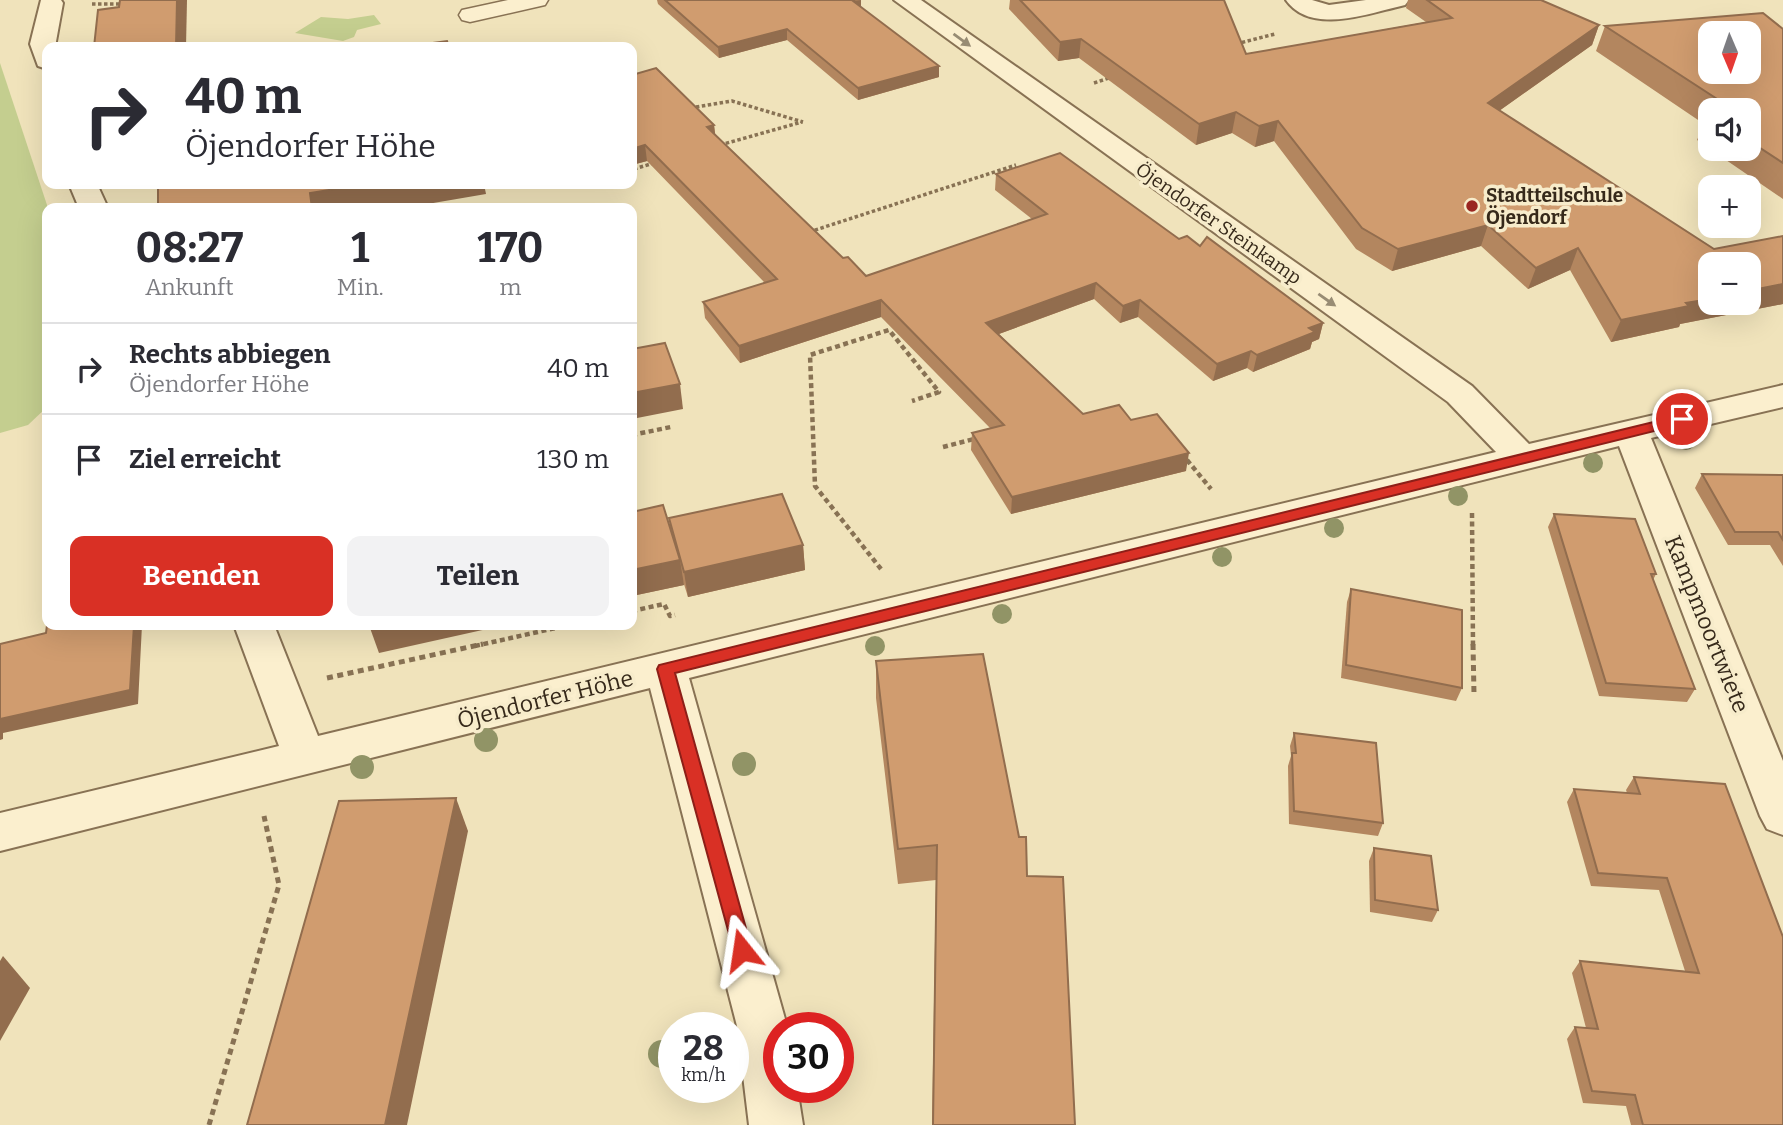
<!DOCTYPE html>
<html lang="de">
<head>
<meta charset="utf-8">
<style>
	body { margin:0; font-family:Bitter,serif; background:#f2f2f3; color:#2b2b33; height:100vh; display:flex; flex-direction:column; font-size:26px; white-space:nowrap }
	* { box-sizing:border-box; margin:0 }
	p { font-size:23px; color:#7c7c81 }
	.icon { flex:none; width:38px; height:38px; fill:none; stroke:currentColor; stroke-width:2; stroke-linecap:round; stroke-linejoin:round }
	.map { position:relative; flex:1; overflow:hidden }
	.sheet { position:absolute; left:42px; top:203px; width:595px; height:427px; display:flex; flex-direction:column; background:#fff; border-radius:14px; box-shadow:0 7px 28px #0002 }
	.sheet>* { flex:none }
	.banner { position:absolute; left:42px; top:42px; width:595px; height:147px; border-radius:14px; box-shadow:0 7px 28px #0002; background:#fff; color:#2b2b33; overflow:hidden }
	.needle { width:46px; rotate:178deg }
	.buttons { position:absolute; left:1698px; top:21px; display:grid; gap:14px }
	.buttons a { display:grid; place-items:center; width:63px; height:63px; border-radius:14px; background:#fff; box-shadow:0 7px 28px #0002; font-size:35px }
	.speed { position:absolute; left:658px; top:1012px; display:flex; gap:14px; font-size:35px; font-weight:700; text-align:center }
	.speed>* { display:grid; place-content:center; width:91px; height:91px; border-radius:50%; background:#fff; box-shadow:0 7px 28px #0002; line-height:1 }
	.speed small { font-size:18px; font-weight:400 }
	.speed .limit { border:10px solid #d22; background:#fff; color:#111 }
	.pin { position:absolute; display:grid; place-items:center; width:60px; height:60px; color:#fff; margin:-30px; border:4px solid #fff; border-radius:50%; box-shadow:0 2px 7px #0007 }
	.me { position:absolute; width:77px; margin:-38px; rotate:345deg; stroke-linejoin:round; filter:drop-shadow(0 0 5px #0008) }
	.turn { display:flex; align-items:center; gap:24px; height:147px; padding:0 28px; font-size:32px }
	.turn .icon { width:91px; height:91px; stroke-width:2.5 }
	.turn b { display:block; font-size:49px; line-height:60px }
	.eta { display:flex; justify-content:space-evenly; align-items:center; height:119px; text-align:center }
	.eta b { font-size:42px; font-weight:700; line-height:49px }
	.button { display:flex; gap:14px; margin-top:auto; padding:14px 28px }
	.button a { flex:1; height:80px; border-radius:14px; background:#d93025; color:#fff; font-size:28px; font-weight:700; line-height:80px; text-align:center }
	.button a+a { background:#f2f2f3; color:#2b2b33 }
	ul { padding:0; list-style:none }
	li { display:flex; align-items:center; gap:21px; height:91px; padding:0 28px; border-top:2px solid #e1e1e2 }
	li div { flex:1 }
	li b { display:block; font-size:26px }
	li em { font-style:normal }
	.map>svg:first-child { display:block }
	.green { fill:#c4ce8f }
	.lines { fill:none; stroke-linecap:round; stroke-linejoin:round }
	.lane-casing { stroke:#887254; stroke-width:3 }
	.street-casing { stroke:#887254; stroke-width:4 }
	.path-far2 { stroke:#887254; stroke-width:3.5; stroke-dasharray:3.5 2.5; stroke-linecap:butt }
	.path-far1 { stroke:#887254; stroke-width:4.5; stroke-dasharray:5 3.5; stroke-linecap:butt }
	.path { stroke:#887254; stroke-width:5; stroke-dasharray:6 4.5; stroke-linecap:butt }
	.lane { fill:#fbefce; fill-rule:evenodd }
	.street { fill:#fbefce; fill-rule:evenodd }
	.tree { fill:#919466 }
	.wall { fill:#b3865f }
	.shaded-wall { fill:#926d4e }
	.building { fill:#d09c6f; stroke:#926d4e; stroke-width:2; fill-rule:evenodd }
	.oneway { fill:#988c74 }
	.route { fill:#d93025; stroke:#8d1f18; stroke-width:2 }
	.poi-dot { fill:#9a2621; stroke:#f7eccb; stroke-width:2.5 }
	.labels { text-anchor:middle; stroke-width:7; stroke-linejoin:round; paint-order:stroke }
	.far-poi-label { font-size:19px; font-weight:bold; fill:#36291a; stroke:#f7eccb; text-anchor:start }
	.far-street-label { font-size:19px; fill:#36291a; stroke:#f7eccb }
	.street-label { font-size:23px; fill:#36291a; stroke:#f7eccb }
</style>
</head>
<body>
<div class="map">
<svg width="1783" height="1125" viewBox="0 0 1783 1125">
	<rect width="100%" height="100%" fill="#f0e3bb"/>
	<g class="green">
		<polygon points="374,15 381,24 357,30 354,37 343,41 295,33 321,17 348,19"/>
		<polygon points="0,63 48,208 47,407 28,425 0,433"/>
	</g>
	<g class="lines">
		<g class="lane-casing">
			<polygon id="lane" points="508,0 548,0 545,5 470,22 462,20 459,15 462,10"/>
		</g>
		<g class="street-casing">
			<g id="street">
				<polygon points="41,0 61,0 63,3 55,47 47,47 47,69 38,66 30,44"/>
				<polygon points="894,0 921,0 1472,386 1529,444 1783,385 1783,407 1651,438 1783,761 1783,835 1767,829 1760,816 1619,446 689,678 787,1026 779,1027 779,1087 797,1087 803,1125 749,1125 737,1026 650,688 0,851 0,813 279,746 234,625 274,625 318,736 1496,452 1448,402"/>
				<path d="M 1286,0 L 1312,0 L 1329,5 L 1366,0 L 1409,0 L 1405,5 L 1397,7 C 1364,15 1310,34 1286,0 Z"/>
				<polygon points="69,184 97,184 108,208 79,208"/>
			</g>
		</g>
		<g class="path-far2">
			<polyline points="92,4 125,4"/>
			<polyline points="1236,44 1275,34"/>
			<polyline points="1094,83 1112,77"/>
			<polyline points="690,108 732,101 803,122"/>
			<polyline points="720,145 802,122"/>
			<polyline points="634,169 654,163"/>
			<polyline points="809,232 1016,165"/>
		</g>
		<g class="path-far1">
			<polyline points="632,435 671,427"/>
			<polyline points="943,447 974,439"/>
			<polyline points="1187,460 1211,489"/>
			<polyline points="1472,513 1473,646"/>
			<polyline points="881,569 815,486 810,355 889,330 939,392 912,401"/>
			<polyline points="632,611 664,604 670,616 675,615"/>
			<polyline points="475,646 569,625"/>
		</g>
		<g class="path">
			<polyline points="1473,644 1474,694"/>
			<polyline points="327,678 483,644"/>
			<polyline points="209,1125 279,885 264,816"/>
		</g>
		<use href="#lane" class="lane"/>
		<use href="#street" class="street"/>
	</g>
	<g class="tree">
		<circle cx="1686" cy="440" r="10"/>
		<circle cx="1593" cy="463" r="10"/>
		<circle cx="1458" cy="496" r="10"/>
		<circle cx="1334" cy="528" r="10"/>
		<circle cx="1222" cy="557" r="10"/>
		<circle cx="1002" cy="614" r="10"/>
		<circle cx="875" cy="646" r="10"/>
		<circle cx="486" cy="740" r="12"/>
		<circle cx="744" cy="764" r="12"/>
		<circle cx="362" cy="767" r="12"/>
		<circle cx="662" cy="1054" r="14"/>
	</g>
	<g class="wall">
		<polygon points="657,0 861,0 861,7 939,77 858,100 787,40 719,58 658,4"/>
		<polygon points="1010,0 1224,0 1246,54 1426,22 1406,8 1408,0 1541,0 1599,25 1592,45 1499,111 1714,249 1783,236 1783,304 1680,324 1679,327 1611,342 1570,270 1528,289 1481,246 1392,271 1356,249 1274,141 1255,147 1232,133 1196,145 1079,58 1058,61 1009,9"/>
		<polygon points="1605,26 1783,29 1783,199 1710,149 1748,149 1748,110 1710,110 1710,148 1697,140 1704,124 1596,51"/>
		<polygon points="632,75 714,125 715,135 843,258 866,276 1032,219 995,190 996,174 1200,246 1323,323 1319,339 1312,342 1310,349 1253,372 1247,368 1213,381 1138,317 1120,323 1094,299 999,334 1083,414 1131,420 1186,471 1011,514 971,450 972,433 990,428 881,317 740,363 705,318 703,302 765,283 647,161 632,165"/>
		<polygon points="1702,474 1783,475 1783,566 1770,545 1728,545 1695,488"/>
		<polygon points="632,512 670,528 669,518 803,545 805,570 688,597 683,581 684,585 632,596"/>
		<polygon points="1554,514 1656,574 1653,580 1695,689 1687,702 1599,696 1548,527"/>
		<polygon points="1351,589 1462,688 1456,701 1341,678 1347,602"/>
		<polygon points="876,661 1019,837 1075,1125 932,1125 936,880 898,884 876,698"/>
		<polygon points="1294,733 1383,823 1378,836 1289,824 1288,766 1291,756 1290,746"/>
		<polygon points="1634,777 1783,1125 1631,1125 1626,1106 1583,1103 1567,1039 1575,1027 1586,1028 1572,973 1580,961 1685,971 1659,890 1591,886 1567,802 1574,789 1627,793 1626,790"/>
		<polygon points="1374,848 1438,910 1432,922 1370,912 1369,861"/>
	</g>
	<g class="shaded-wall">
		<polygon points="177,0 187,0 186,47 176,47"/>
		<polygon points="861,0 861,10 853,1"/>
		<polygon points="1599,25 1592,45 1482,123 1488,103"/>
		<polygon points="787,29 787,40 719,58 718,47"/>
		<polygon points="1081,39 1079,58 1058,61 1060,42"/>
		<polygon points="939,66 939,77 858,100 858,88"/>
		<polygon points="1236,112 1232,133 1196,145 1199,124"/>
		<polygon points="1278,121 1274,141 1255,147 1259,126"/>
		<polygon points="714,125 716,141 707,127"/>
		<polygon points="645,145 647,161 632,165 632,149"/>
		<polygon points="366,184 484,184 486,194 404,208 312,208 310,193"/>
		<polygon points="214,205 216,208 187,208"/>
		<polygon points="1488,225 1481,246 1392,271 1398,249"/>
		<polygon points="1578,248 1570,270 1528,289 1536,268"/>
		<polygon points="1096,283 1094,299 985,339 986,323"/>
		<polygon points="1783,284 1783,304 1680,324 1679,327 1611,342 1621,320 1686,303 1710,299 1710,303 1748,303 1748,291"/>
		<polygon points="881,300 881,317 740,363 739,346"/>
		<polygon points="1140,300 1138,317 1120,323 1123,306"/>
		<polygon points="1323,323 1319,339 1312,342 1310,349 1253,372 1257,355 1309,328"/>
		<polygon points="1251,351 1247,368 1213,381 1217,364"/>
		<polygon points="680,384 683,409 632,419 632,393"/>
		<polygon points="1189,453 1186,471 1011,514 1012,497"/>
		<polygon points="803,545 805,570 688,597 684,572"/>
		<polygon points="680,560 684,585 632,596 632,570"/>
		<polygon points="134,625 142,625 138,704 3,733 3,739 0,740 0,719"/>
		<polygon points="384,625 505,625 379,653 370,628"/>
		<polygon points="456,798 468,831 407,1125 385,1125"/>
		<polygon points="3,956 30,988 0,1041 0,961"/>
	</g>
	<g class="building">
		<polygon points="120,0 177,0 176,47 94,47 98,10 119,7"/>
		<polygon points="665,0 855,0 853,1 939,66 858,88 787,29 718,47"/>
		<polygon points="1020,0 1224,0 1246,54 1452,18 1427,0 1541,0 1599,25 1488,103 1714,249 1783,236 1783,284 1748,291 1748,264 1710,264 1710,299 1686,303 1689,306 1621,320 1578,248 1536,268 1488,225 1398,249 1362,228 1278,121 1259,126 1236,112 1199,124 1081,39 1060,42"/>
		<path d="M 1763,13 L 1783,29 L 1783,163 L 1748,140 L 1748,110 L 1731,110 L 1734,110 L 1605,26 ZM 1710,33 L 1748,33 L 1748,72 L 1710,72 Z"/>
		<polygon points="447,41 449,47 402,47"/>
		<polygon points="656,68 714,125 707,127 843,258 848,257 866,276 1047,214 996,174 1060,153 1179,239 1187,236 1200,246 1207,237 1323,323 1309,328 1315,332 1257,355 1251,351 1217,364 1140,300 1123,306 1096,283 986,323 1083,414 1119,405 1131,420 1157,414 1189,453 1012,497 972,433 1004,425 881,300 739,346 703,302 777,279 645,145 632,149 632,75"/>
		<polygon points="158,184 366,184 310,193 312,208 214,208 214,205 187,208 158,208"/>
		<polygon points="665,343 680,384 632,393 632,349"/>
		<polygon points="1702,474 1783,475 1783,540 1778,532 1735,532"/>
		<polygon points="782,494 803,545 684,572 669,518"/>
		<polygon points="663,505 680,560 632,570 632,512"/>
		<polygon points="1554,514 1635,519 1656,574 1651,574 1695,689 1606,683"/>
		<polygon points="1351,589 1462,610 1462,688 1346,665"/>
		<polygon points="47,625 134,625 130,690 0,719 0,644 46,633"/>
		<polygon points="370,625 384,625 370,628"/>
		<polygon points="983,654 1019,837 1026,837 1027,876 1063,877 1075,1125 933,1125 937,845 898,849 876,661"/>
		<polygon points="1294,733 1376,743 1383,823 1294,811 1292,753 1296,753"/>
		<polygon points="1634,777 1725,784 1783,937 1783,1125 1643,1125 1635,1095 1592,1091 1575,1027 1598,1029 1580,961 1699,973 1667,878 1598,873 1574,789 1640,794"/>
		<polygon points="456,798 385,1125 247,1125 339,801"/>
		<polygon points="1374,848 1431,856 1438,910 1375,900"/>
	</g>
	<defs><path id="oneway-solid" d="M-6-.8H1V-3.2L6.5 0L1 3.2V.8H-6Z" transform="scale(1.75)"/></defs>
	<g class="oneway">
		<use href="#oneway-solid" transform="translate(962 40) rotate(36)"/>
		<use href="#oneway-solid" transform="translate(1327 300) rotate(35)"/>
	</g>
	<polygon class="route" points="1682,415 1689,419 1687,423 675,673 752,950 749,956 742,959 735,956 657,669 659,665"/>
	<circle class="poi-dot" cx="1472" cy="206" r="7"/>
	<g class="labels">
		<g class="far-poi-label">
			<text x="1486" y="202">Stadtteilschule<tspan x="1486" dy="22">Öjendorf</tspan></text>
		</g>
		<g class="far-street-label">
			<text transform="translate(1219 223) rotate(35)" y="7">Öjendorfer Steinkamp</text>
		</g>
		<g class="street-label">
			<text transform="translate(1707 624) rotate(68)" y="8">Kampmoortwiete</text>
			<text transform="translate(545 699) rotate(-14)" y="8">Öjendorfer Höhe</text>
		</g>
	</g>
</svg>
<div class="buttons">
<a><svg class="needle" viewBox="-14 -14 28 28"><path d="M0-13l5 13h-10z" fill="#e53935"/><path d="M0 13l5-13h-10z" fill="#7c7c81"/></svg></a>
<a><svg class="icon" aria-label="sound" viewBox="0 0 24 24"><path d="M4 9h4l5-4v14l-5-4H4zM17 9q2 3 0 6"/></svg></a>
<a>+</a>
<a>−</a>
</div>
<div class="speed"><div>28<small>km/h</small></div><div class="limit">30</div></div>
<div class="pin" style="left:1682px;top:419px;background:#d93025"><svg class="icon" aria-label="arrive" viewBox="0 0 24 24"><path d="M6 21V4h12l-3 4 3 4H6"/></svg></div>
<svg class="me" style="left:742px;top:950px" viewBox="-20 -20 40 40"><path d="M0-17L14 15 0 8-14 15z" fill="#d93025" stroke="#fff" stroke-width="4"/></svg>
<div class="banner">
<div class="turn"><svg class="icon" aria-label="right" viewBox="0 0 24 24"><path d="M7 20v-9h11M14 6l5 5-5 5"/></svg><div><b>40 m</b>Öjendorfer Höhe</div></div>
</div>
<section class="sheet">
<div class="eta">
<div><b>08:27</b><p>Ankunft</p></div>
<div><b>1</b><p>Min.</p></div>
<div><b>170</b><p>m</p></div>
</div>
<ul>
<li><svg class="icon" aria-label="right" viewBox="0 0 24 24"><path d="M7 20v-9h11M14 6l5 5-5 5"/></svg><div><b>Rechts abbiegen</b><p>Öjendorfer Höhe</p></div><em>40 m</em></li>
<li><svg class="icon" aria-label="arrive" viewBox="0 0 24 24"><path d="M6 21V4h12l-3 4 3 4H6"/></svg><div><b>Ziel erreicht</b></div><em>130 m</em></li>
</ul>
<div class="button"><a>Beenden</a><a>Teilen</a></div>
</section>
</div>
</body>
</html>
